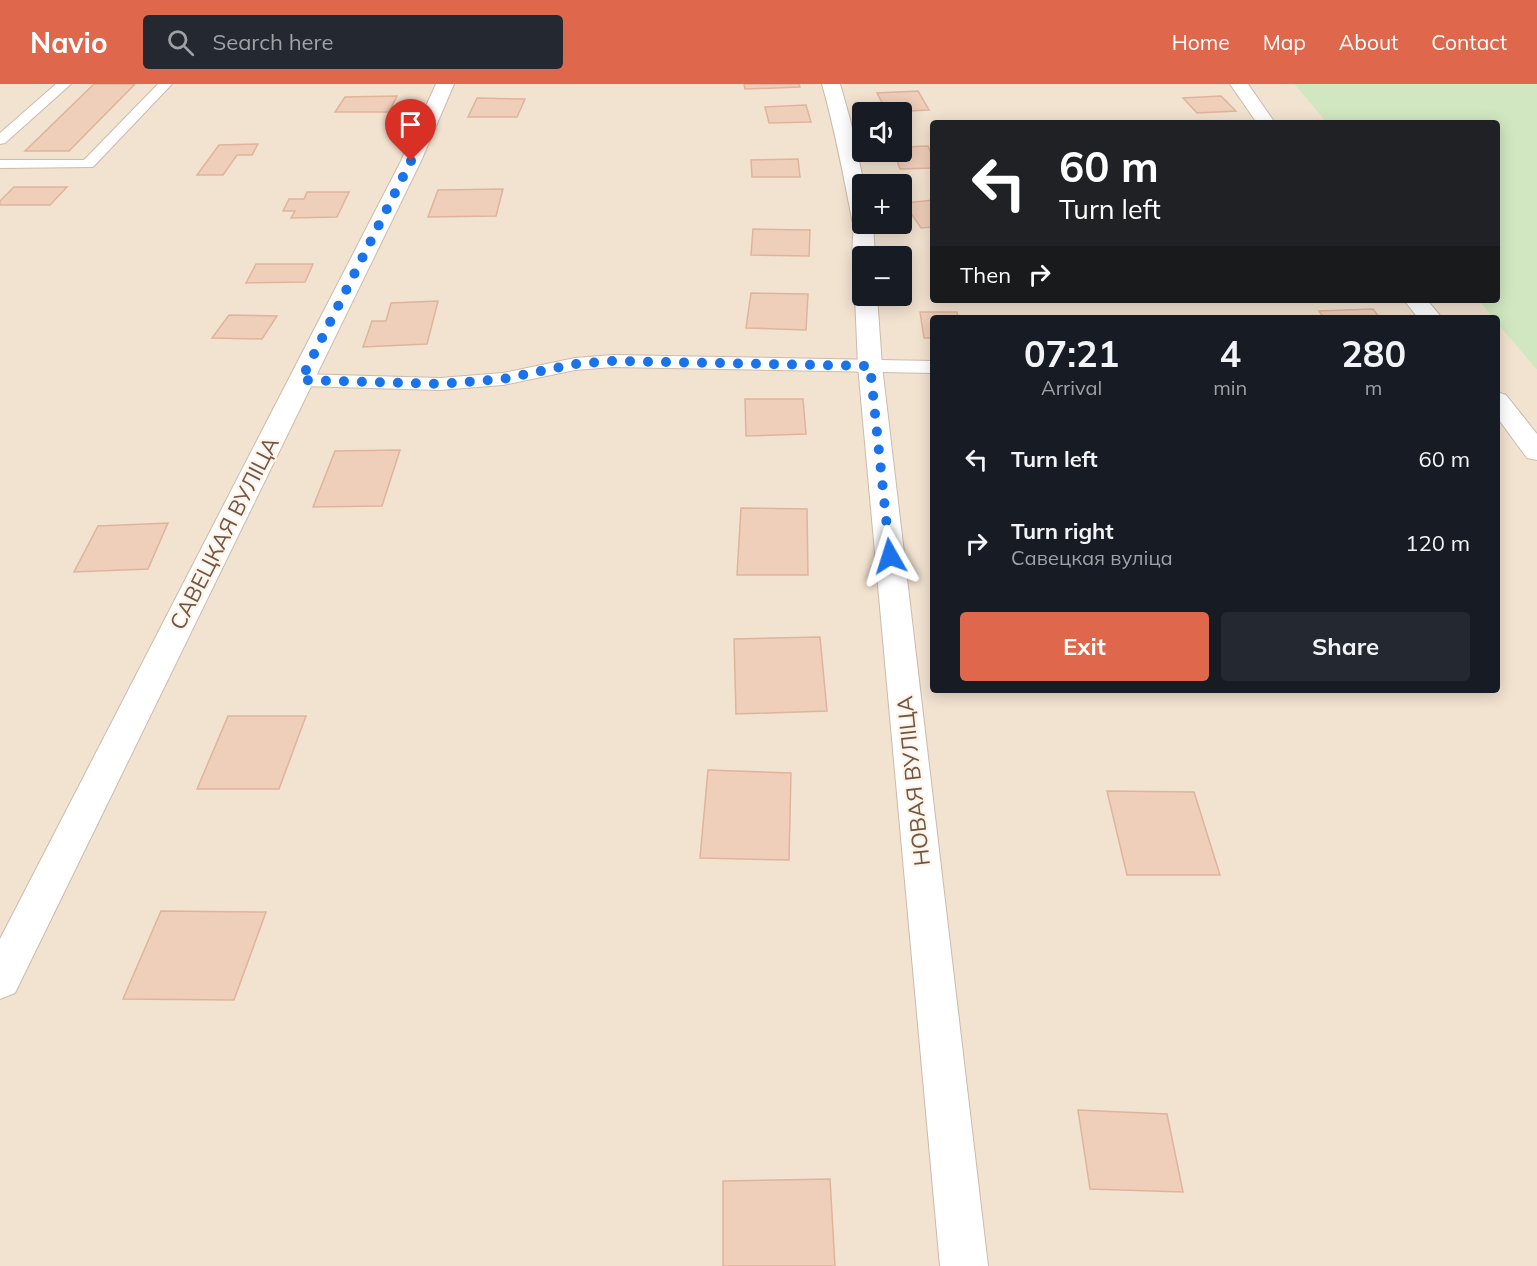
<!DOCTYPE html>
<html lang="en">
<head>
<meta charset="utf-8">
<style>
	body { margin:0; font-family:Mulish,sans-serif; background:#242831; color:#f1f3f6; height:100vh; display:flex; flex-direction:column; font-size:22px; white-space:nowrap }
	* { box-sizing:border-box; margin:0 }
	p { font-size:20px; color:#9ea1a6 }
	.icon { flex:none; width:33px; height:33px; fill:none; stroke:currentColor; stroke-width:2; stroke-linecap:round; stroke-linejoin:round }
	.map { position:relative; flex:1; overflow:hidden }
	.side { position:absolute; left:930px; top:231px; width:570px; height:378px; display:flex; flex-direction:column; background:#171b24; border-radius:6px; box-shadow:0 3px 15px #0003 }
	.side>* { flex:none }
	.guide { position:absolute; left:930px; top:36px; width:570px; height:183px; border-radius:6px; box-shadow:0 3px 15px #0003; background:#202124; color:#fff; overflow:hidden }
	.buttons { position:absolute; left:852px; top:18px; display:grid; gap:12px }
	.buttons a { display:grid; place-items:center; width:60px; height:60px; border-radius:6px; background:#171b24; box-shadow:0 3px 15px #0003; font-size:30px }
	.pin { position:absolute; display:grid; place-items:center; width:51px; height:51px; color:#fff; margin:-62px -26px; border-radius:50% 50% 50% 0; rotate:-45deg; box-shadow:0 0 6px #0007 }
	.pin .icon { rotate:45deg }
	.me { position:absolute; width:66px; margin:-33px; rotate:354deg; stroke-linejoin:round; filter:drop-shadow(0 0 4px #0008) }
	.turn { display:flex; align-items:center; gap:21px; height:126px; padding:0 30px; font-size:27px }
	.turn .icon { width:78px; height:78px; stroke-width:2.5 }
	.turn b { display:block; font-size:42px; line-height:51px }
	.then { display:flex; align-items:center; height:57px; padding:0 30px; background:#0003; gap:12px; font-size:22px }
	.eta { display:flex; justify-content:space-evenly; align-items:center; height:102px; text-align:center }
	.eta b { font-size:36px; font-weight:700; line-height:42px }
	.cta { display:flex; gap:12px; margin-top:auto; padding:12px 30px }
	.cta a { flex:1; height:69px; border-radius:6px; background:#df684c; color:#fff; font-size:24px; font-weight:700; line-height:69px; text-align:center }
	.cta a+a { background:#242831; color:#f1f3f6 }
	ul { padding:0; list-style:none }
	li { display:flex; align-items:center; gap:18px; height:84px; padding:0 30px }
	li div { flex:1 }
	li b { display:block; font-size:22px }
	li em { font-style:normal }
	header { display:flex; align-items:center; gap:36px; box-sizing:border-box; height:84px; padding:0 30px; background:#df684c; color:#fff }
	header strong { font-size:28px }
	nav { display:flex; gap:33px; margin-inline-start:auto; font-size:21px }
	.search { width:420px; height:54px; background:#242831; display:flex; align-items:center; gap:15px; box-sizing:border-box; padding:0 21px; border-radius:6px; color:#9ea1a6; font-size:22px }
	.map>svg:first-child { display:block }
	.residential { fill:#f2e2d0; fill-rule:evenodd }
	.green { fill:#d1e7c1 }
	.building { fill:#efceba; stroke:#e0b49c; stroke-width:1.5 }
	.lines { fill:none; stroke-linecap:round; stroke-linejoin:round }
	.service-casing { stroke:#cdbaac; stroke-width:2 }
	.minor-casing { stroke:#cdbaac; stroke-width:2 }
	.service { fill:#fff; fill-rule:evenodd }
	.minor { fill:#fff; fill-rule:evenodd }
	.route { stroke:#1a73e8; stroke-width:10; stroke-dasharray:0 18 }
	.labels { text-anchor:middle; stroke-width:4.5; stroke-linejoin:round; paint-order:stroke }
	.street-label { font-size:22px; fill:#70564a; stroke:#fef4e7 }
</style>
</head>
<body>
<header>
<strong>Navio</strong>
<div class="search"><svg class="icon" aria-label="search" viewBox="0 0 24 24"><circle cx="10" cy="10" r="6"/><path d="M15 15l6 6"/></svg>Search here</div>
<nav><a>Home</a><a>Map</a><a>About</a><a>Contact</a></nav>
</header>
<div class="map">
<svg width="1537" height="1182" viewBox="0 0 1537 1182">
	<rect width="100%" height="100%" fill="#fbf0e1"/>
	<path class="residential" d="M 0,0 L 1294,0 L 1327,39 L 933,39 L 933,216 L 1478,216 L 1493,234 L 933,234 L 933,606 L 1497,606 L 1497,239 L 1537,286 L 1537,1182 L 0,1182 ZM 862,28 L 902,28 L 902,68 L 862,68 ZM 862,100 L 902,100 L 902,140 L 862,140 ZM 862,172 L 902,172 L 902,212 L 862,212 Z"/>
	<polygon class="green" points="1294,0 1537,0 1537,286 1497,239 1497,234 1493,234 1478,216 1497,216 1497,39 1327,39"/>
	<g class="building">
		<polygon points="94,0 135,0 69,67 25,67"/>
		<polygon points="744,0 799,0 800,3 745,5"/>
		<polygon points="918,7 929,26 887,28 877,9"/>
		<polygon points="397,12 389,28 335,28 345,13"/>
		<polygon points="1221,12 1236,27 1197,29 1183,14"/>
		<polygon points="477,14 525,15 517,33 468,33"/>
		<polygon points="806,21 811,38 769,39 765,23"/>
		<polygon points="258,60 252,71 237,71 223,91 197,91 219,61"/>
		<polygon points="928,62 933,74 933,84 900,85 894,68 902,68 902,63"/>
		<polygon points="798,75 800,93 752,93 751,76"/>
		<polygon points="14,103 67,103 50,121 0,121 0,117"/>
		<polygon points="503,105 496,132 428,133 438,106"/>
		<polygon points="307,108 349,108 337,133 291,134 295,127 283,127 289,115 304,115"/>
		<polygon points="933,116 933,143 921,144 904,119"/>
		<polygon points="753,145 810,146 809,172 751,171"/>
		<polygon points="256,180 313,180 305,198 246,199"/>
		<polygon points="751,209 808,210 806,246 746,244"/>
		<polygon points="438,217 427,260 363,263 372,237 386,237 391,219"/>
		<polygon points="1373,225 1380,234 1324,234 1319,227"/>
		<polygon points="920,228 957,228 958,234 933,234 933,254 924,254"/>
		<polygon points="229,231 277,232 262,255 212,254"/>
		<polygon points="745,315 803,315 806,350 746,352"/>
		<polygon points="400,366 382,422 313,423 335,367"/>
		<polygon points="741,424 807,425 808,491 737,491"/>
		<polygon points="168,439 148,485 74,488 98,442"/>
		<polygon points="820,553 827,627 736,630 734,555"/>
		<polygon points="228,632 306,632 279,705 197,705"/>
		<polygon points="708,686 791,689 789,776 700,774"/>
		<polygon points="1107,707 1194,708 1220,791 1127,791"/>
		<polygon points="161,827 266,828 234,916 123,915"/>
		<polygon points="1078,1026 1167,1030 1183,1108 1090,1105"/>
		<polygon points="830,1095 835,1182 723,1182 723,1097"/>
	</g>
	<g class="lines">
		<g class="service-casing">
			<g id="service">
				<polygon points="56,0 71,0 5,59 0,60 0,49"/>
				<polygon points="158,0 172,0 93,83 0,84 0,76 84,76"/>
				<polygon points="613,271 933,277 933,289 613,283 575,286 503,301 440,306 301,302 294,300 291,296 294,292 301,290 440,294 503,289 575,274"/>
			</g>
		</g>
		<g class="minor-casing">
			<g id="minor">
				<polygon points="436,0 454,0 421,77 15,909 0,915 0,855 401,77"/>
				<path d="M 822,0 L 840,0 L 850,35 L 864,100 L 862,140 L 873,140 L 875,172 L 862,172 L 862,178 L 856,177 C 849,166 855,152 853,140 C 844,94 835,46 822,0 Z"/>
				<polygon points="1230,0 1248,0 1275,39 1257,39"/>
				<polygon points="862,206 862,212 877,212 882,282 988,1182 940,1182 858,282 855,212 858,207"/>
				<polygon points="1404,216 1427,216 1442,234 1418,234"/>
				<polygon points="1497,308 1506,311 1537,350 1537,376 1527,374 1497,333"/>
			</g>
		</g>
		<use href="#service" class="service"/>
		<use href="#minor" class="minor"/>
	</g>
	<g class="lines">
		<polyline class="route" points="411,77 301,296 440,300 503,295 575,280 613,277 870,282 890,472"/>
	</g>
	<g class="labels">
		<g class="street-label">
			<text transform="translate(224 449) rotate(-63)" y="8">САВЕЦКАЯ ВУЛІЦА</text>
			<text transform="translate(913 697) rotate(-96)" y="8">НОВАЯ ВУЛІЦА</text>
		</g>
	</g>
</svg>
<div class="buttons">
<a><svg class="icon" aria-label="sound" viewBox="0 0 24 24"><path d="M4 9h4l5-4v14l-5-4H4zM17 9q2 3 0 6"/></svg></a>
<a>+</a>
<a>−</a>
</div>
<div class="pin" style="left:411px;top:77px;background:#d93025"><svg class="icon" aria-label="arrive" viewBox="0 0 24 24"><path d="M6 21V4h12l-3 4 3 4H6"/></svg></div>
<svg class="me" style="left:890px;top:472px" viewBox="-20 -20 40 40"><path d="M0-17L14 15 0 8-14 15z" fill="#1a73e8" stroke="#fff" stroke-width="4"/></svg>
<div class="guide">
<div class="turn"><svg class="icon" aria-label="left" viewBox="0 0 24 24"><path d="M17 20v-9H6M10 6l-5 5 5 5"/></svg><div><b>60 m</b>Turn left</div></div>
<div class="then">Then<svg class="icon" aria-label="right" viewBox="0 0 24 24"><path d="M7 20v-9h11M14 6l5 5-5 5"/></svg></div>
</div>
<section class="side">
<div class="eta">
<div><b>07:21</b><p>Arrival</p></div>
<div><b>4</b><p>min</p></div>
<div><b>280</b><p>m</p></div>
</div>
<ul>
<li><svg class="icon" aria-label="left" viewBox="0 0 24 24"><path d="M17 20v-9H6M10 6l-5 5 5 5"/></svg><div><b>Turn left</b></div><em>60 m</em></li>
<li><svg class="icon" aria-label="right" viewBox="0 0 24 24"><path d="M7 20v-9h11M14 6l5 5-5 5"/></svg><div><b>Turn right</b><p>Савецкая вуліца</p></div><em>120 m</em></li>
</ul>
<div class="cta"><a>Exit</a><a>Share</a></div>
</section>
</div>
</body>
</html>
